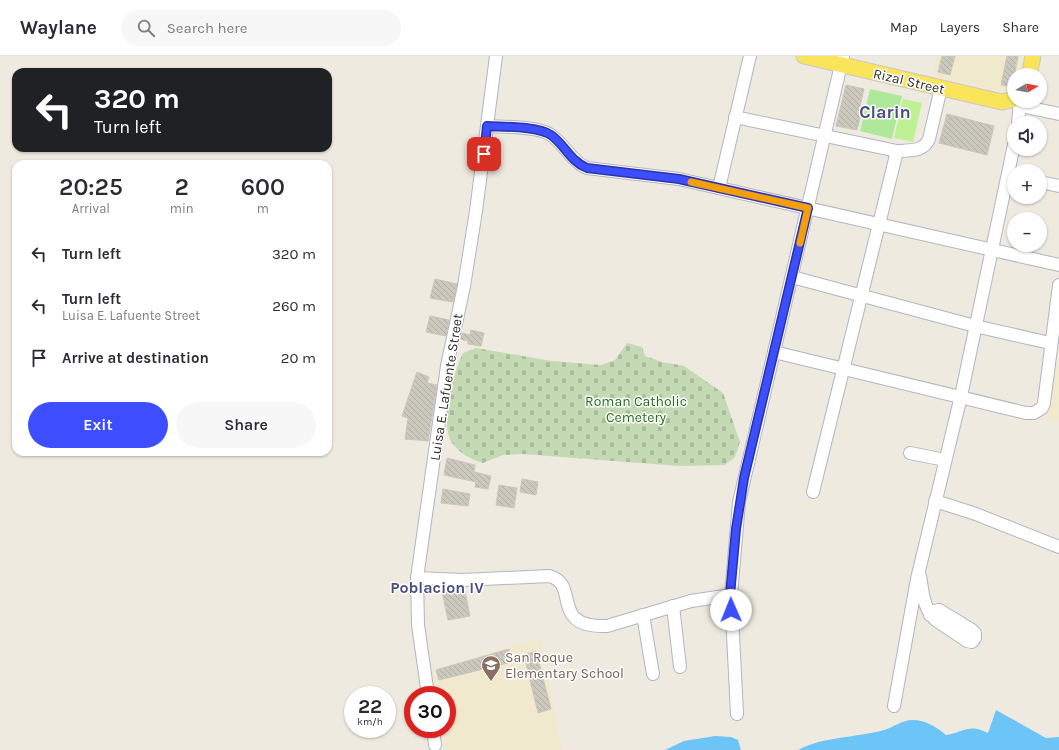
<!DOCTYPE html>
<html lang="en">
<head>
<meta charset="utf-8">
<style>
	body { margin:0; font-family:Karla,sans-serif; background:#f7f7f7; color:#2b2b33; height:100vh; display:flex; flex-direction:column; font-size:15px; white-space:nowrap }
	* { box-sizing:border-box; margin:0 }
	p { font-size:13px; color:#7c7c81 }
	.icon { flex:none; width:22px; height:22px; fill:none; stroke:currentColor; stroke-width:2; stroke-linecap:round; stroke-linejoin:round }
	.map { position:relative; flex:1; overflow:hidden }
	.drawer { position:absolute; left:12px; top:104px; width:320px; height:296px; display:flex; flex-direction:column; background:#fff; border-radius:12px; box-shadow:0 1px 3px #0004 }
	.drawer>* { flex:none }
	.guide { position:absolute; left:12px; top:12px; width:320px; height:84px; border-radius:12px; box-shadow:0 1px 3px #0004; background:#202124; color:#fff; overflow:hidden }
	.needle { width:26px; rotate:80deg }
	.controls { position:absolute; left:1007px; top:12px; display:grid; gap:8px }
	.controls a { display:grid; place-items:center; width:40px; height:40px; border-radius:50%; background:#fff; box-shadow:0 1px 3px #0004; font-size:20px }
	.speed { position:absolute; left:344px; top:630px; display:flex; gap:8px; font-size:20px; font-weight:700; text-align:center }
	.speed>* { display:grid; place-content:center; width:52px; height:52px; border-radius:50%; background:#fff; box-shadow:0 1px 3px #0004; line-height:1 }
	.speed small { font-size:10px; font-weight:400 }
	.speed .limit { border:6px solid #d22; background:#fff; color:#111 }
	.pin { position:absolute; display:grid; place-items:center; width:34px; height:34px; color:#fff; margin:-17px; border-radius:8px; box-shadow:0 2px 6px #0006 }
	.me { position:absolute; width:44px; margin:-22px; rotate:359deg; stroke-linejoin:round; filter:drop-shadow(0 0 3px #0008) }
	.turn { display:flex; align-items:center; gap:14px; height:84px; padding:0 16px; font-size:18px }
	.turn .icon { width:52px; height:52px; stroke-width:2.5 }
	.turn b { display:block; font-size:28px; line-height:34px }
	.eta { display:flex; justify-content:space-evenly; align-items:center; height:68px; text-align:center }
	.eta b { font-size:24px; font-weight:600; line-height:28px }
	.primary-button { display:flex; gap:8px; margin-top:auto; padding:8px 16px }
	.primary-button a { flex:1; height:46px; border-radius:24px; background:#3d4eff; color:#fff; font-size:16px; font-weight:600; line-height:46px; text-align:center }
	.primary-button a+a { background:#f7f7f7; color:#2b2b33 }
	ul { padding:0; list-style:none }
	li { display:flex; align-items:center; gap:12px; height:52px; padding:0 16px }
	li div { flex:1 }
	li b { display:block; font-size:15px }
	li em { font-style:normal }
	header { display:flex; align-items:center; gap:24px; box-sizing:border-box; height:56px; padding:0 20px; background:#fff; border-bottom:1px solid #e1e1e2 }
	header strong { font-size:19px }
	nav { display:flex; gap:22px; margin-inline-start:auto; font-size:14px }
	.search { width:280px; height:36px; background:#f7f7f7; display:flex; align-items:center; gap:10px; box-sizing:border-box; padding:0 14px; border-radius:22px; color:#7c7c81; font-size:15px }
	.map>svg:first-child { display:block }
	.education { fill:#f1e9ce }
	.cemetery { fill:url(#cemetery-stones) }
	.park { fill:#ade999 }
	.pitch { fill:#c0f094 }
	.water { fill:#6dc5f7 }
	.building { fill:url(#building-back-hatch); stroke:#cbc6b8 }
	.lines { fill:none; stroke-linecap:round; stroke-linejoin:round }
	.minor-casing { stroke:#b3b4c1; stroke-width:14 }
	.major-casing { stroke:#c8c8c8; stroke-width:17 }
	.minor { stroke:#fff; stroke-width:12 }
	.major { stroke:#fae45a; stroke-width:15 }
	.route-casing { stroke:#2833a6; stroke-width:10 }
	.route { stroke:#3d4eff; stroke-width:7 }
	.slow { stroke:#f59e0b; stroke-width:7 }
	.labels { text-anchor:middle; stroke-width:3; stroke-linejoin:round; paint-order:stroke }
	.street-label { font-size:14px; fill:#2d2d2d; stroke:#fff }
	.park-label { font-size:14px; fill:#207116; stroke:#fff }
	.education-label { font-size:14px; fill:#785e54; stroke:#fff; text-anchor:start }
	.quarter-label { font-size:16px; font-weight:bold; fill:#4a4e82; stroke:#fff }
	.district-label { font-size:18px; font-weight:bold; fill:#4a4e82; stroke:#fff }
</style>
</head>
<body>
<header>
<strong>Waylane</strong>
<div class="search"><svg class="icon" aria-label="search" viewBox="0 0 24 24"><circle cx="10" cy="10" r="6"/><path d="M15 15l6 6"/></svg>Search here</div>
<nav><a>Map</a><a>Layers</a><a>Share</a></nav>
</header>
<div class="map">
<svg width="1059" height="694" viewBox="0 0 1059 694">
	<defs>
		<pattern id="cemetery-stones" width="16" height="16" patternUnits="userSpaceOnUse"><rect width="16" height="16" fill="#c4dab5"/><path d="M2 7V4a2 2 0 0 1 4 0v3zM10 15v-3a2 2 0 0 1 4 0v3z" fill="#a9bb9c"/></pattern>
		<pattern id="building-back-hatch" width="6" height="6" patternUnits="userSpaceOnUse"><rect width="6" height="6" fill="#cbc8be"/><path d="M-1 5l2 2M0 0l6 6M5-1l2 2" fill="none" stroke="#afaca4"/></pattern>
	</defs>
	<rect width="100%" height="100%" fill="#efeadf"/>
	<g class="education">
		<polygon points="937,0 1023,0 1019,19 1014,19 1014,38 933,21"/>
		<polygon points="1053,310 1059,311 1059,366 1045,364"/>
		<polygon points="540,582 562,694 447,694 442,673 447,673 447,639 435,639 430,614"/>
	</g>
	<path class="cemetery" d="M 627,287 L 642,291 L 645,300 L 662,306 L 684,310 L 723,337 L 740,386 L 735,401 L 725,409 L 680,410 L 522,398 L 503,399 L 483,407 C 472,404 459,397 452,387 C 439,366 453,318 463,297 L 476,292 L 552,305 L 601,309 L 615,304 Z"/>
	<polygon class="park" points="870,33 902,40 892,83 860,75"/>
	<polygon class="pitch" points="903,43 922,47 913,86 894,82"/>
	<g class="water">
		<path d="M 996,654 L 1046,682 L 1059,681 L 1059,694 L 798,694 C 824,680 856,682 884,674 C 894,671 902,664 913,664 C 926,664 936,671 946,679 C 964,676 969,667 988,677 Z"/>
		<polygon points="715,680 731,681 738,684 741,694 665,694 684,685"/>
	</g>
	<g class="building">
		<polygon points="942,0 955,0 950,19 938,16"/>
		<polygon points="1007,0 1018,0 1012,31 1001,29"/>
		<polygon points="846,29 864,33 860,50 863,50 857,74 836,70"/>
		<polygon points="947,58 994,70 987,99 939,87"/>
		<polygon points="435,223 457,228 453,246 430,242"/>
		<polygon points="430,260 449,264 446,280 426,276"/>
		<polygon points="471,274 484,277 481,290 468,288 468,285 460,283 462,277 470,279"/>
		<polygon points="417,316 429,321 427,327 437,329 428,385 405,383 408,362 402,360"/>
		<polygon points="447,402 475,409 474,416 491,420 488,433 475,431 476,426 444,419"/>
		<polygon points="522,423 538,426 536,439 520,436"/>
		<polygon points="499,429 517,432 514,452 496,449"/>
		<polygon points="443,433 470,438 468,450 441,447"/>
		<polygon points="441,531 464,531 470,560 448,564"/>
		<polygon points="509,593 512,606 439,624 436,614"/>
		<polygon points="536,595 551,653 538,657 524,599"/>
	</g>
	<g class="lines">
		<g class="minor-casing">
			<g id="minor">
				<polyline points="1021,50 1059,58"/>
				<path d="M 735,61 L 897,95 C 911,94 923,96 929,83 L 941,32"/>
				<polyline points="1018,67 1020,45"/>
				<path d="M 487,70 C 503,71 538,70 551,79 C 565,89 571,105 587,112 L 679,123 L 1059,209"/>
				<polyline points="1040,126 1059,130"/>
				<polyline points="719,132 750,0"/>
				<polyline points="792,221 975,270 1050,287"/>
				<polyline points="774,296 1026,357 1034,357 1042,352 1044,347 1059,229"/>
				<polyline points="910,397 945,404"/>
				<polyline points="813,436 897,95"/>
				<polyline points="935,445 973,457 1059,491"/>
				<path d="M 920,520 C 923,536 923,554 937,565 L 967,585 L 972,586 L 975,582 L 975,577 L 972,574 L 939,554 L 934,555 L 930,559"/>
				<path d="M 417,522 L 462,524 L 549,520 C 581,528 548,572 607,570 L 691,545 L 731,539"/>
				<polyline points="673,550 680,611"/>
				<polyline points="643,559 653,618"/>
				<polyline points="428,639 418,569 417,522 447,310 464,230 476,155 496,0"/>
				<polyline points="894,650 917,523 961,340 1014,89"/>
				<polyline points="737,658 731,539 739,446 843,0"/>
				<polyline points="433,673 435,689"/>
			</g>
		</g>
		<g class="major-casing">
			<g id="major">
				<polyline points="804,0 1002,46 1014,43"/>
				<polyline points="1029,19 1033,0"/>
			</g>
		</g>
		<use href="#minor" class="minor"/>
		<use href="#major" class="major"/>
	</g>
	<g class="lines">
		<g class="route-casing">
			<path id="route" d="M 484,98 L 487,70 C 503,71 538,70 551,79 C 565,89 570,105 587,112 L 679,123 L 808,152 L 744,422 L 736,473 L 730,539 L 731,554"/>
		</g>
		<use href="#route" class="route"/>
		<polyline class="slow" points="691,126 808,152 800,187"/>
	</g>
	<defs>
		<g id="school-pin" transform="scale(1)"><path d="M0 17L-7.5 6A9.5 9.5 0 1 1 7.5 6Z" fill="#8d6e63" stroke="#fff"/><path d="M0-5L7-2L0 1L-7-2ZM-4 1L0 2.5L4 1V4Q0 6-4 4Z" fill="#fff"/></g>
	</defs>
	<g fill-rule="evenodd">
		<use href="#school-pin" x="491" y="609"/>
	</g>
	<g class="labels">
		<g class="street-label">
			<text transform="translate(909 25) rotate(13)" y="5">Rizal Street</text>
			<text transform="translate(446 331) rotate(-81)" y="5">Luisa E. Lafuente Street</text>
		</g>
		<g class="park-label">
			<text x="636" y="350">Roman Catholic<tspan x="636" dy="16">Cemetery</tspan></text>
		</g>
		<g class="education-label">
			<text x="505" y="606">San Roque<tspan x="505" dy="16">Elementary School</tspan></text>
		</g>
		<g class="quarter-label">
			<text x="437" y="537">Poblacion IV</text>
		</g>
		<g class="district-label">
			<text x="885" y="62">Clarin</text>
		</g>
	</g>
</svg>
<div class="controls">
<a><svg class="needle" viewBox="-14 -14 28 28"><path d="M0-13l5 13h-10z" fill="#e53935"/><path d="M0 13l5-13h-10z" fill="#7c7c81"/></svg></a>
<a><svg class="icon" aria-label="sound" viewBox="0 0 24 24"><path d="M4 9h4l5-4v14l-5-4H4zM17 9q2 3 0 6"/></svg></a>
<a>+</a>
<a>−</a>
</div>
<div class="speed"><div>22<small>km/h</small></div><div class="limit">30</div></div>
<div class="pin" style="left:484px;top:98px;background:#d93025"><svg class="icon" aria-label="arrive" viewBox="0 0 24 24"><path d="M6 21V4h12l-3 4 3 4H6"/></svg></div>
<svg class="me" style="left:731px;top:554px" viewBox="-20 -20 40 40"><circle r="19" fill="#fff"/><path d="M0-13L10 11 0 6-10 11z" fill="#3d4eff"/></svg>
<div class="guide">
<div class="turn"><svg class="icon" aria-label="left" viewBox="0 0 24 24"><path d="M17 20v-9H6M10 6l-5 5 5 5"/></svg><div><b>320 m</b>Turn left</div></div>
</div>
<section class="drawer">
<div class="eta">
<div><b>20:25</b><p>Arrival</p></div>
<div><b>2</b><p>min</p></div>
<div><b>600</b><p>m</p></div>
</div>
<ul>
<li><svg class="icon" aria-label="left" viewBox="0 0 24 24"><path d="M17 20v-9H6M10 6l-5 5 5 5"/></svg><div><b>Turn left</b></div><em>320 m</em></li>
<li><svg class="icon" aria-label="left" viewBox="0 0 24 24"><path d="M17 20v-9H6M10 6l-5 5 5 5"/></svg><div><b>Turn left</b><p>Luisa E. Lafuente Street</p></div><em>260 m</em></li>
<li><svg class="icon" aria-label="arrive" viewBox="0 0 24 24"><path d="M6 21V4h12l-3 4 3 4H6"/></svg><div><b>Arrive at destination</b></div><em>20 m</em></li>
</ul>
<div class="primary-button"><a>Exit</a><a>Share</a></div>
</section>
</div>
</body>
</html>
